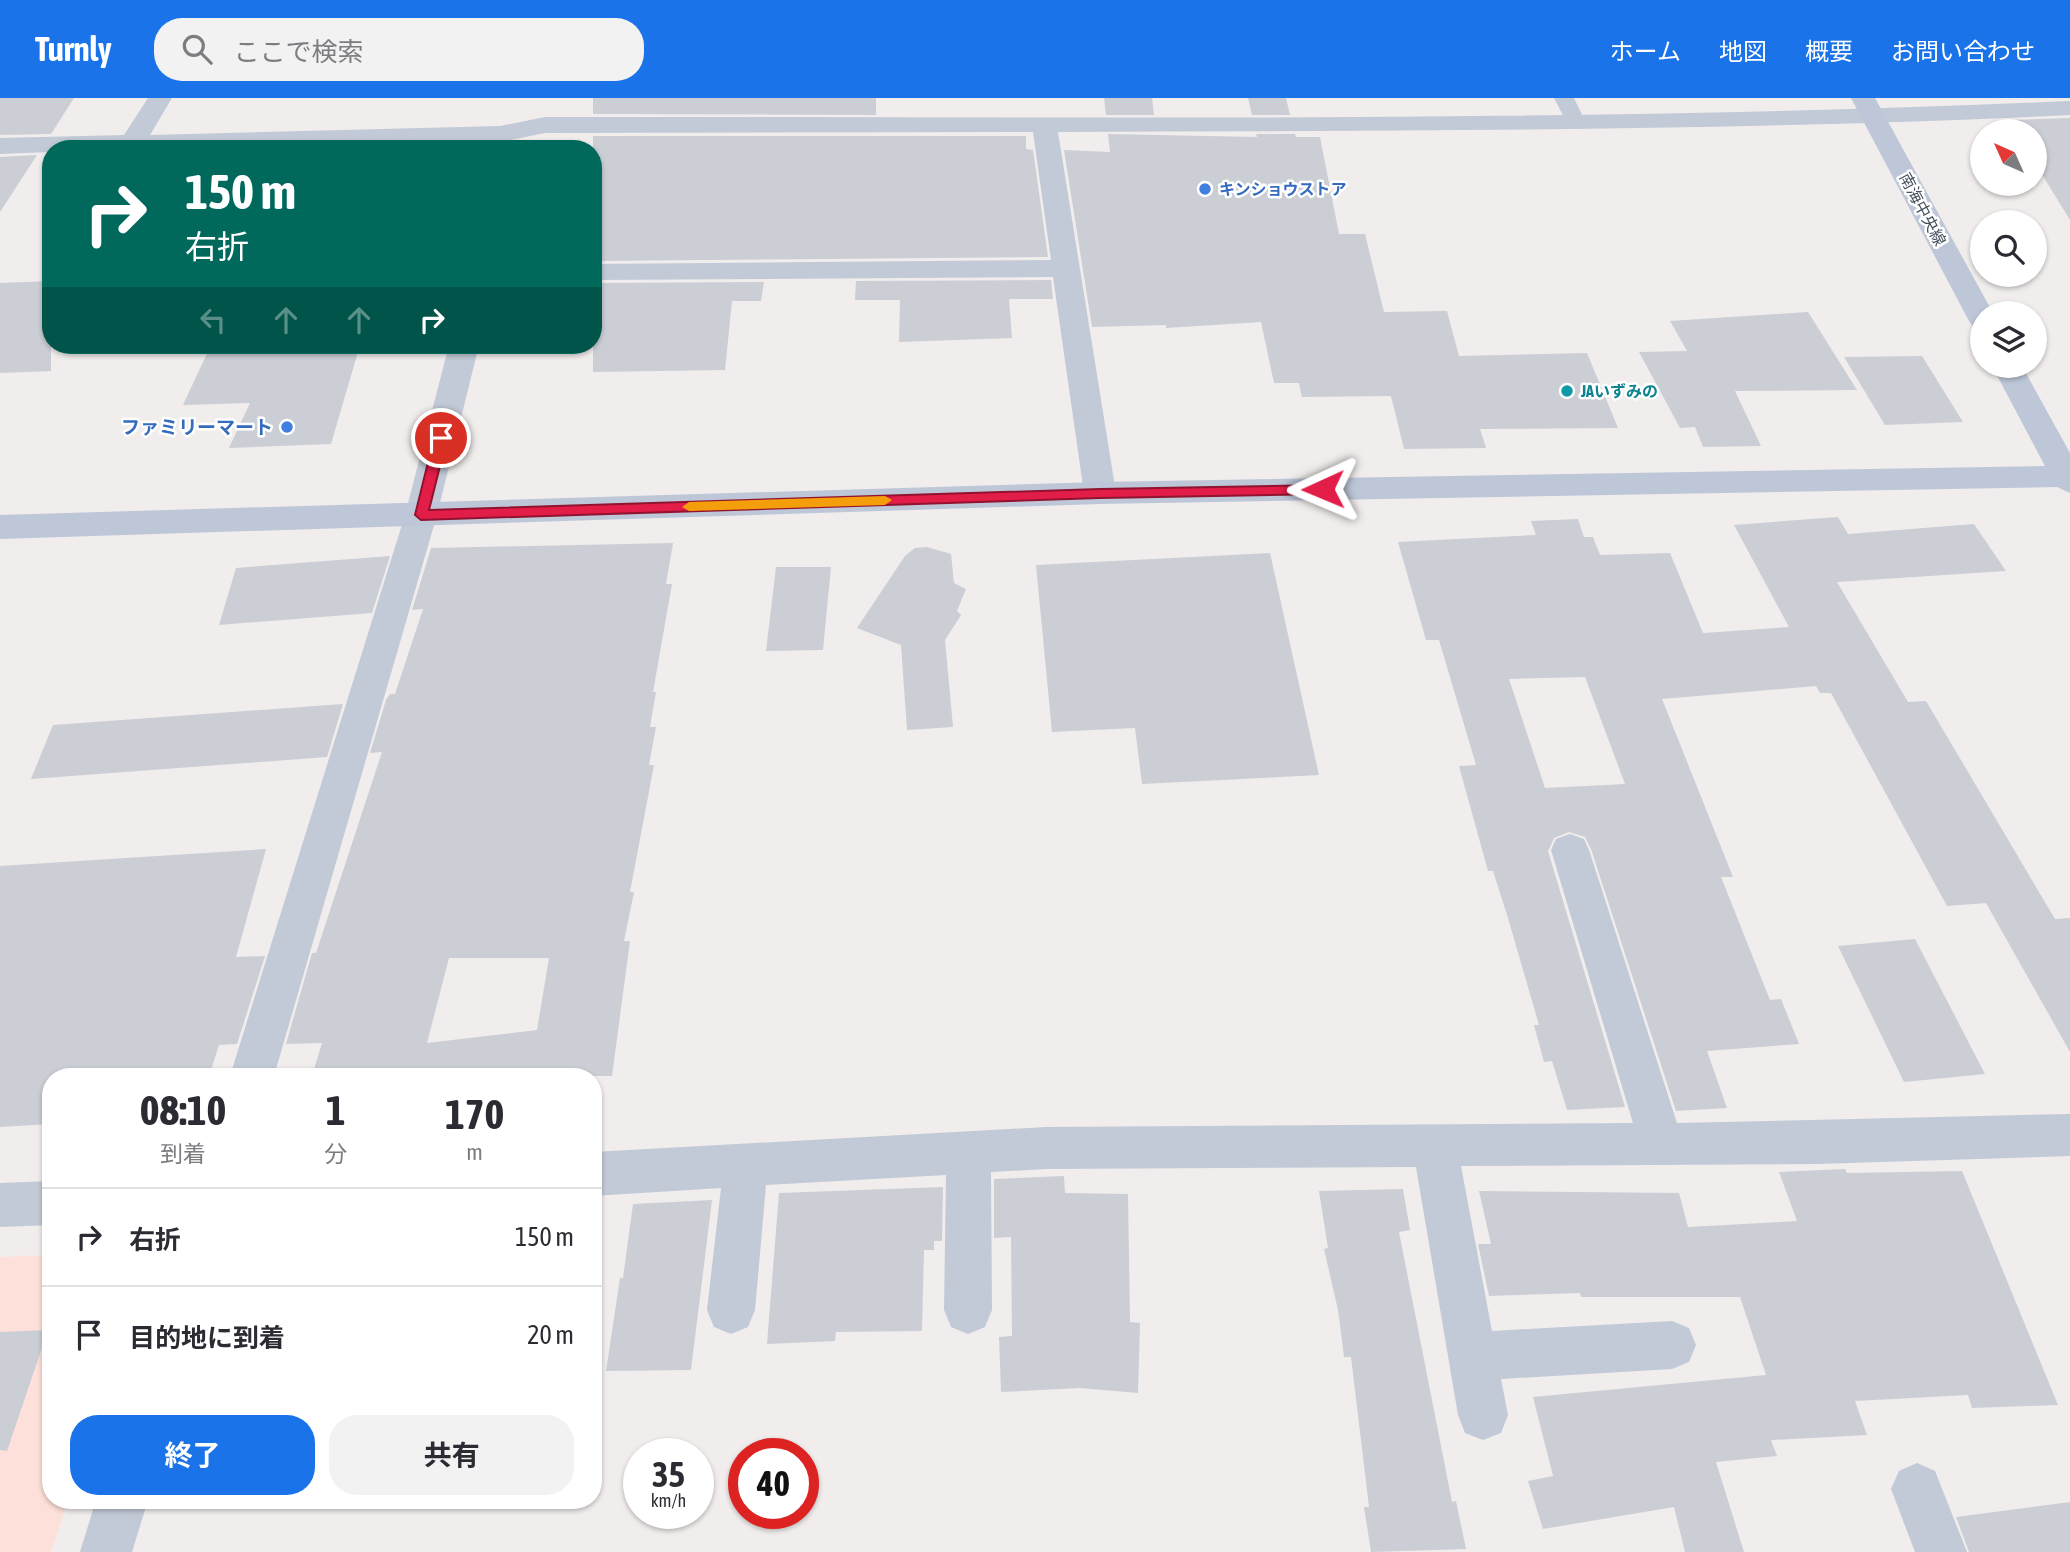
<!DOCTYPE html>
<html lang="ja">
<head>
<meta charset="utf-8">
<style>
	body { margin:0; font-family:"Asap Condensed","Noto Sans JP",sans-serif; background:#f2f2f3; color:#2b2b33; height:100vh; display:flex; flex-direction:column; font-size:26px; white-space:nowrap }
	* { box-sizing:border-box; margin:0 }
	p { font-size:23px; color:#7c7c81 }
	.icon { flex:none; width:38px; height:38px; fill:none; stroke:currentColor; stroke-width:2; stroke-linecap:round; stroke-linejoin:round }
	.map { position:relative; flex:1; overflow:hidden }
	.details { position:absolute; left:42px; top:970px; width:560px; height:441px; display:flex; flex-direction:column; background:#fff; border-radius:28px; box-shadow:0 2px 5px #0004 }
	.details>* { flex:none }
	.hud { position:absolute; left:42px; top:42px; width:560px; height:214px; border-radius:28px; box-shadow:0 2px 5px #0004; background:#00695c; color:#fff; overflow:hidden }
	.needle { width:46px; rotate:315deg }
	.tools { position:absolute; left:1970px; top:21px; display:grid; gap:14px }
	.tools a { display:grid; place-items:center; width:77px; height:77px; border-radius:50%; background:#fff; box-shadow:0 2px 5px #0004; font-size:35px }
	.speed { position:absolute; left:623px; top:1340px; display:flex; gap:14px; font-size:35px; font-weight:700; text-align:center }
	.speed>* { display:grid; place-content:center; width:91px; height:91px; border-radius:50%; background:#fff; box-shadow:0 2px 5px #0004; line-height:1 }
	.speed small { font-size:18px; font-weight:400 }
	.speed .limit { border:10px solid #d22; background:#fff; color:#111 }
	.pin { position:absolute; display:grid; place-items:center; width:60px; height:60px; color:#fff; margin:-30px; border:4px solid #fff; border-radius:50%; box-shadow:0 2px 7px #0007 }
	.me { position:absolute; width:77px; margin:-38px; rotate:269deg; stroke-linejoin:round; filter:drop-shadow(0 0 5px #0008) }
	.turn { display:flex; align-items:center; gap:24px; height:147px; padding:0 28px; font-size:32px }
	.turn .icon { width:91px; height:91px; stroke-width:2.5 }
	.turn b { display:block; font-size:49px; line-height:60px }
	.lanes { display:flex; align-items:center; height:66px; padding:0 28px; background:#0003; justify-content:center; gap:35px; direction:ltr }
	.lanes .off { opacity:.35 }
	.eta { display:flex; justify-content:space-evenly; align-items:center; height:119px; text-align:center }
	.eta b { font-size:42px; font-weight:700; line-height:49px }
	.button { display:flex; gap:14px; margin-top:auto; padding:14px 28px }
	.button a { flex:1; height:80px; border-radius:28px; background:#1a73e8; color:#fff; font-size:28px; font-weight:700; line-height:80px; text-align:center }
	.button a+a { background:#f2f2f3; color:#2b2b33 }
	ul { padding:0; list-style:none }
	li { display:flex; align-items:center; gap:21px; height:98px; padding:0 28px; border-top:2px solid #e1e1e2 }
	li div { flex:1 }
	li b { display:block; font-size:26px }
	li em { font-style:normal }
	header { display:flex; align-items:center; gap:42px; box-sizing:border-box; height:98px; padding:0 35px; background:#1a73e8; color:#fff }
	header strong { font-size:33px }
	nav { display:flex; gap:38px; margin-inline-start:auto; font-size:24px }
	.search { width:490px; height:63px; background:#f2f2f3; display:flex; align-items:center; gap:18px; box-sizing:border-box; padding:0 24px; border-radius:28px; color:#7c7c81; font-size:26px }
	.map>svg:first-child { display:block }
	.medical { fill:#fde0d9 }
	.building { fill:#cbced5; fill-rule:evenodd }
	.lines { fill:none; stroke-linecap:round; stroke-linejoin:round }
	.lane { fill:#c1cad6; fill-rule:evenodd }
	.street { fill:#c1cad6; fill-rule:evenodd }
	.secondary { fill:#bdc7d8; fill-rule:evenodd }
	.route { fill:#e11d48; stroke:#92132f; stroke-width:2 }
	.slow { fill:#f59e0b }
	.shop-dot { fill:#3f7fe0; stroke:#fff; stroke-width:2.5 }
	.culture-dot { fill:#0f9aa8; stroke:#fff; stroke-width:2.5 }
	.labels { text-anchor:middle; stroke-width:5; stroke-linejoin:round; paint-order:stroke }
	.far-shop-label { font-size:16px; font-weight:bold; fill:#366cbe; stroke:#fff; text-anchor:start }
	.far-street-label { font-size:16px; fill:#434e5c; stroke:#fff }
	.far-culture-label { font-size:16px; font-weight:bold; fill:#0d838f; stroke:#fff; text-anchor:start }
	.shop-label { font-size:19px; font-weight:bold; fill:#366cbe; stroke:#fff; text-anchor:end }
</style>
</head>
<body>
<header>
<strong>Turnly</strong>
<div class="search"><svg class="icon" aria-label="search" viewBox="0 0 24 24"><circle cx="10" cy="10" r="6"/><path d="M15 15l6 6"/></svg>ここで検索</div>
<nav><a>ホーム</a><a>地図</a><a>概要</a><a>お問い合わせ</a></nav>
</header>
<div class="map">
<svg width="2070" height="1454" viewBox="0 0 2070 1454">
	<rect width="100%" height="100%" fill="#f0edec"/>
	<polygon class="medical" points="51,1157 51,1402 68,1402 51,1454 0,1454 0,1159"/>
	<g class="building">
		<polygon points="0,0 74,0 51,36 0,37"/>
		<polygon points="593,0 876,0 876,17 593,16"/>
		<polygon points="1104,0 1152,0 1154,17 1106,17"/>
		<polygon points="1248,0 1286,0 1290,17 1252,17"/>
		<polygon points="2070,20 2070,122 2035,65 2035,33 2016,33 2009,22"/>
		<polygon points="1108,36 1257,39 1256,36 1295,36 1296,39 1320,39 1339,136 1365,136 1384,214 1447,213 1459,258 1587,255 1618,330 1480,331 1486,350 1404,351 1391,298 1302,299 1299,285 1274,285 1261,224 1166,230 1166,227 1092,229 1064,52 1110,54"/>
		<polygon points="593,38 1026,38 1026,51 1033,52 1048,159 593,163"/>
		<polygon points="37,57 0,114 0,59"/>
		<polygon points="1051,182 1053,201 1009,201 1012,240 899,244 900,202 855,202 856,183"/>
		<polygon points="51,183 51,273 0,275 0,185"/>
		<polygon points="764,184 761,203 732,203 725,272 593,274 593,185"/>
		<polygon points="1808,214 1857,292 1735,293 1761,348 1703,349 1695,329 1680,330 1639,254 1687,253 1670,223"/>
		<polygon points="211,247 360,247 331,346 229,350 250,305 183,307"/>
		<polygon points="1922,258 1963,324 1885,327 1844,259"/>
		<path d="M 1838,419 L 1848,436 L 1974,426 L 2006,473 L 1837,484 L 1908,604 L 1926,603 L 2055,821 L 2070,820 L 2070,954 L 1986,805 L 1947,808 L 1831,595 L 1820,595 L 1816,588 L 1662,601 L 1733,779 L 1721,779 L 1770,902 L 1781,901 L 1799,946 L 1707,953 L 1727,1010 L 1676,1013 L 1591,751 L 1585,739 L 1569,734 L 1554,740 L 1548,753 L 1625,1009 L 1567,1012 L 1552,963 L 1544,964 L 1534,927 L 1539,927 L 1508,820 L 1493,773 L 1488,773 L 1459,668 L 1476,667 L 1439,542 L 1426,542 L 1398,444 L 1536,437 L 1531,423 L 1578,421 L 1584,439 L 1593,439 L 1600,457 L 1670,455 L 1703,535 L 1789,529 L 1734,427 ZM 1585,579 L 1625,686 L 1545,690 L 1509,581 Z"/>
		<path d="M 673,445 L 666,486 L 672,486 L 653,594 L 656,594 L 650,629 L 656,629 L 649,667 L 654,667 L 630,794 L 634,794 L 624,843 L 630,843 L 612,978 L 312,978 L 322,945 L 286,946 L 312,855 L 316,855 L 382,654 L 370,655 L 386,602 L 390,596 L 395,596 L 423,511 L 412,512 L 431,450 ZM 449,860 L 549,860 L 537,932 L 427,945 Z"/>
		<polygon points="927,449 951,456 954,485 966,491 957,513 961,517 945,542 953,629 907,632 901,547 857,530 905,458 915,450"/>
		<polygon points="1270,455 1319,677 1142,686 1135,630 1052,634 1036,467"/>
		<polygon points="390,458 372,515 219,527 236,470"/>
		<polygon points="776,469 831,469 823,552 766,553"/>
		<polygon points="343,606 327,659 31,681 53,627"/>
		<polygon points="266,751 236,859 265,858 237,946 219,947 209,978 51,978 51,1026 0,1029 0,768"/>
		<polygon points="1915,841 1985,976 1904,984 1838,848"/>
		<polygon points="1845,1071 1847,1075 1962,1073 2058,1307 1972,1310 1968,1297 1855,1303 1867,1337 1771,1342 1777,1358 1716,1364 1744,1454 1685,1454 1674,1409 1543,1431 1528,1383 1553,1378 1533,1299 1766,1277 1740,1199 1581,1199 1580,1195 1489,1198 1478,1146 1491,1146 1479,1093 1679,1095 1688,1129 1797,1123 1779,1074"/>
		<polygon points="1064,1078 1065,1095 1128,1096 1130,1224 1140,1225 1138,1295 1080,1290 1001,1294 999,1239 1012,1238 1011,1139 994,1140 994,1081"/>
		<polygon points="943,1089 942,1143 934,1143 934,1152 924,1152 922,1233 836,1234 835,1243 767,1246 779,1095"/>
		<polygon points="1403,1091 1410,1132 1399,1134 1452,1404 1456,1403 1466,1451 1371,1454 1364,1409 1369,1409 1351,1259 1344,1259 1338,1212 1324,1151 1328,1150 1319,1093"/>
		<polygon points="712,1102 691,1272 606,1273 620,1180 623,1180 633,1106"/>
		<polygon points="48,1232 7,1353 0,1352 0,1234"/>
		<polygon points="2070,1404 2070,1454 1969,1454 1956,1419"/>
	</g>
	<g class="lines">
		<polygon class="lane" points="1554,0 1574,0 1586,25 1583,29 1569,29"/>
		<g class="street">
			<path d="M 148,0 L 172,0 L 150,37 L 500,28 L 545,19 C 1053,18 1562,26 2070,3 L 2070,17 C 1733,33 1396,33 1058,34 L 1116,395 L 1111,403 L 1100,406 L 1089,403 L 1084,395 L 1053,179 L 593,182 L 593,166 L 1051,162 L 1033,34 L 545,35 L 500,44 L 51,51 L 51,54 L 0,56 L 0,40 L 124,37 Z"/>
			<polygon points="449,247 479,247 437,417 274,978 230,978 405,417"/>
			<polygon points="1570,736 1584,741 1589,752 1677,1025 2070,1016 2070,1058 1817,1066 1461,1068 1492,1233 1672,1223 1689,1230 1696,1247 1689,1264 1672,1271 1501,1281 1508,1317 1501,1335 1483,1342 1465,1335 1458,1317 1416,1069 1046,1071 991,1074 992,1212 985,1229 968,1236 951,1229 944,1212 946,1077 766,1087 755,1212 748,1229 731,1236 714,1229 707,1212 721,1090 593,1098 593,1054 1046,1029 1633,1025 1551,752 1556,741"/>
			<polygon points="51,1083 51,1127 0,1129 0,1085"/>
			<polygon points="1917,1365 1935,1373 1967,1454 1915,1454 1891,1391 1899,1373"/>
			<polygon points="96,1402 148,1402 132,1454 80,1454"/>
		</g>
		<g class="secondary">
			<polygon points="1851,0 1875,0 1993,215 1983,215 1983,232 1973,229 1969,223"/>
			<polygon points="1992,268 2022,268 2070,355 2070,395 2057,389 1100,406 0,441 0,417 1100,384 2045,368"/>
		</g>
	</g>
	<polygon class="route" points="441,335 447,340 429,412 1100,391 1323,387 1329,391 1323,396 1100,400 421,422 415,417 434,340"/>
	<polygon class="slow" points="885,398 892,402 885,407 689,413 682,409 689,404"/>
	<g class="shop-dot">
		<circle cx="1205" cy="91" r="7"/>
		<circle cx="287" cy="329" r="7"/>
	</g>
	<circle class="culture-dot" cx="1567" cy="293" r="7"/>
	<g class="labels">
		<g class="far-shop-label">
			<text x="1219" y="97">キンショウストア</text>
		</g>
		<g class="far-street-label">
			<text transform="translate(1923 111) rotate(62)" y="6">南海中央線</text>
		</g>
		<g class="far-culture-label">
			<text x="1581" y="299">JAいずみの</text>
		</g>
		<g class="shop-label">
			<text x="273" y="336">ファミリーマート</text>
		</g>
	</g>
</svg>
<div class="tools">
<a><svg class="needle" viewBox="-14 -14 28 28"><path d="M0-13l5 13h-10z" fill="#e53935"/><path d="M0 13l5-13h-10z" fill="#7c7c81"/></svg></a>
<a><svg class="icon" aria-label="search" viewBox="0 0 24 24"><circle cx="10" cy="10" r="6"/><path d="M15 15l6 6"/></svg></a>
<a><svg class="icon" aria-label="layers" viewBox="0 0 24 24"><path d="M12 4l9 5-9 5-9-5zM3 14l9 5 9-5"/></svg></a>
</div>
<div class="speed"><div>35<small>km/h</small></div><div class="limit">40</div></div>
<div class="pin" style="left:441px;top:340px;background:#d93025"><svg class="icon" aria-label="arrive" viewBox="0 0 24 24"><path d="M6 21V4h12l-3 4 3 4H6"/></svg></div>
<svg class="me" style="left:1323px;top:391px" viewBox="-20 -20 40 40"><path d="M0-17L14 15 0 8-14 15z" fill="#e11d48" stroke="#fff" stroke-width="4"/></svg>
<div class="hud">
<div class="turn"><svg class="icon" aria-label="right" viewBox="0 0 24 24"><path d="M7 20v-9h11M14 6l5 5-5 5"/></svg><div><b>150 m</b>右折</div></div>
<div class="lanes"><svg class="icon off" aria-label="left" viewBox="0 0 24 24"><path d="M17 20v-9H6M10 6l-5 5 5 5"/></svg><svg class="icon off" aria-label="ahead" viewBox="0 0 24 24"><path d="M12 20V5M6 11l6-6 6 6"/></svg><svg class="icon off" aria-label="ahead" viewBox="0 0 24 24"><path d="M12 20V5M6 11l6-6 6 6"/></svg><svg class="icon" aria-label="right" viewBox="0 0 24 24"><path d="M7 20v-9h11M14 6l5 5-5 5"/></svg></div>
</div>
<section class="details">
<div class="eta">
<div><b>08:10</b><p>到着</p></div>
<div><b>1</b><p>分</p></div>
<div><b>170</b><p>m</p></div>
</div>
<ul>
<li><svg class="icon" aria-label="right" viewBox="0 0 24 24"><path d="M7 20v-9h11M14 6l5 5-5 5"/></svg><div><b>右折</b></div><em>150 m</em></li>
<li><svg class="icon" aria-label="arrive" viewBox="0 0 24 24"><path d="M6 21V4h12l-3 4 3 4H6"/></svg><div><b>目的地に到着</b></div><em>20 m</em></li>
</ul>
<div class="button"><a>終了</a><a>共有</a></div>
</section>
</div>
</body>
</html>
